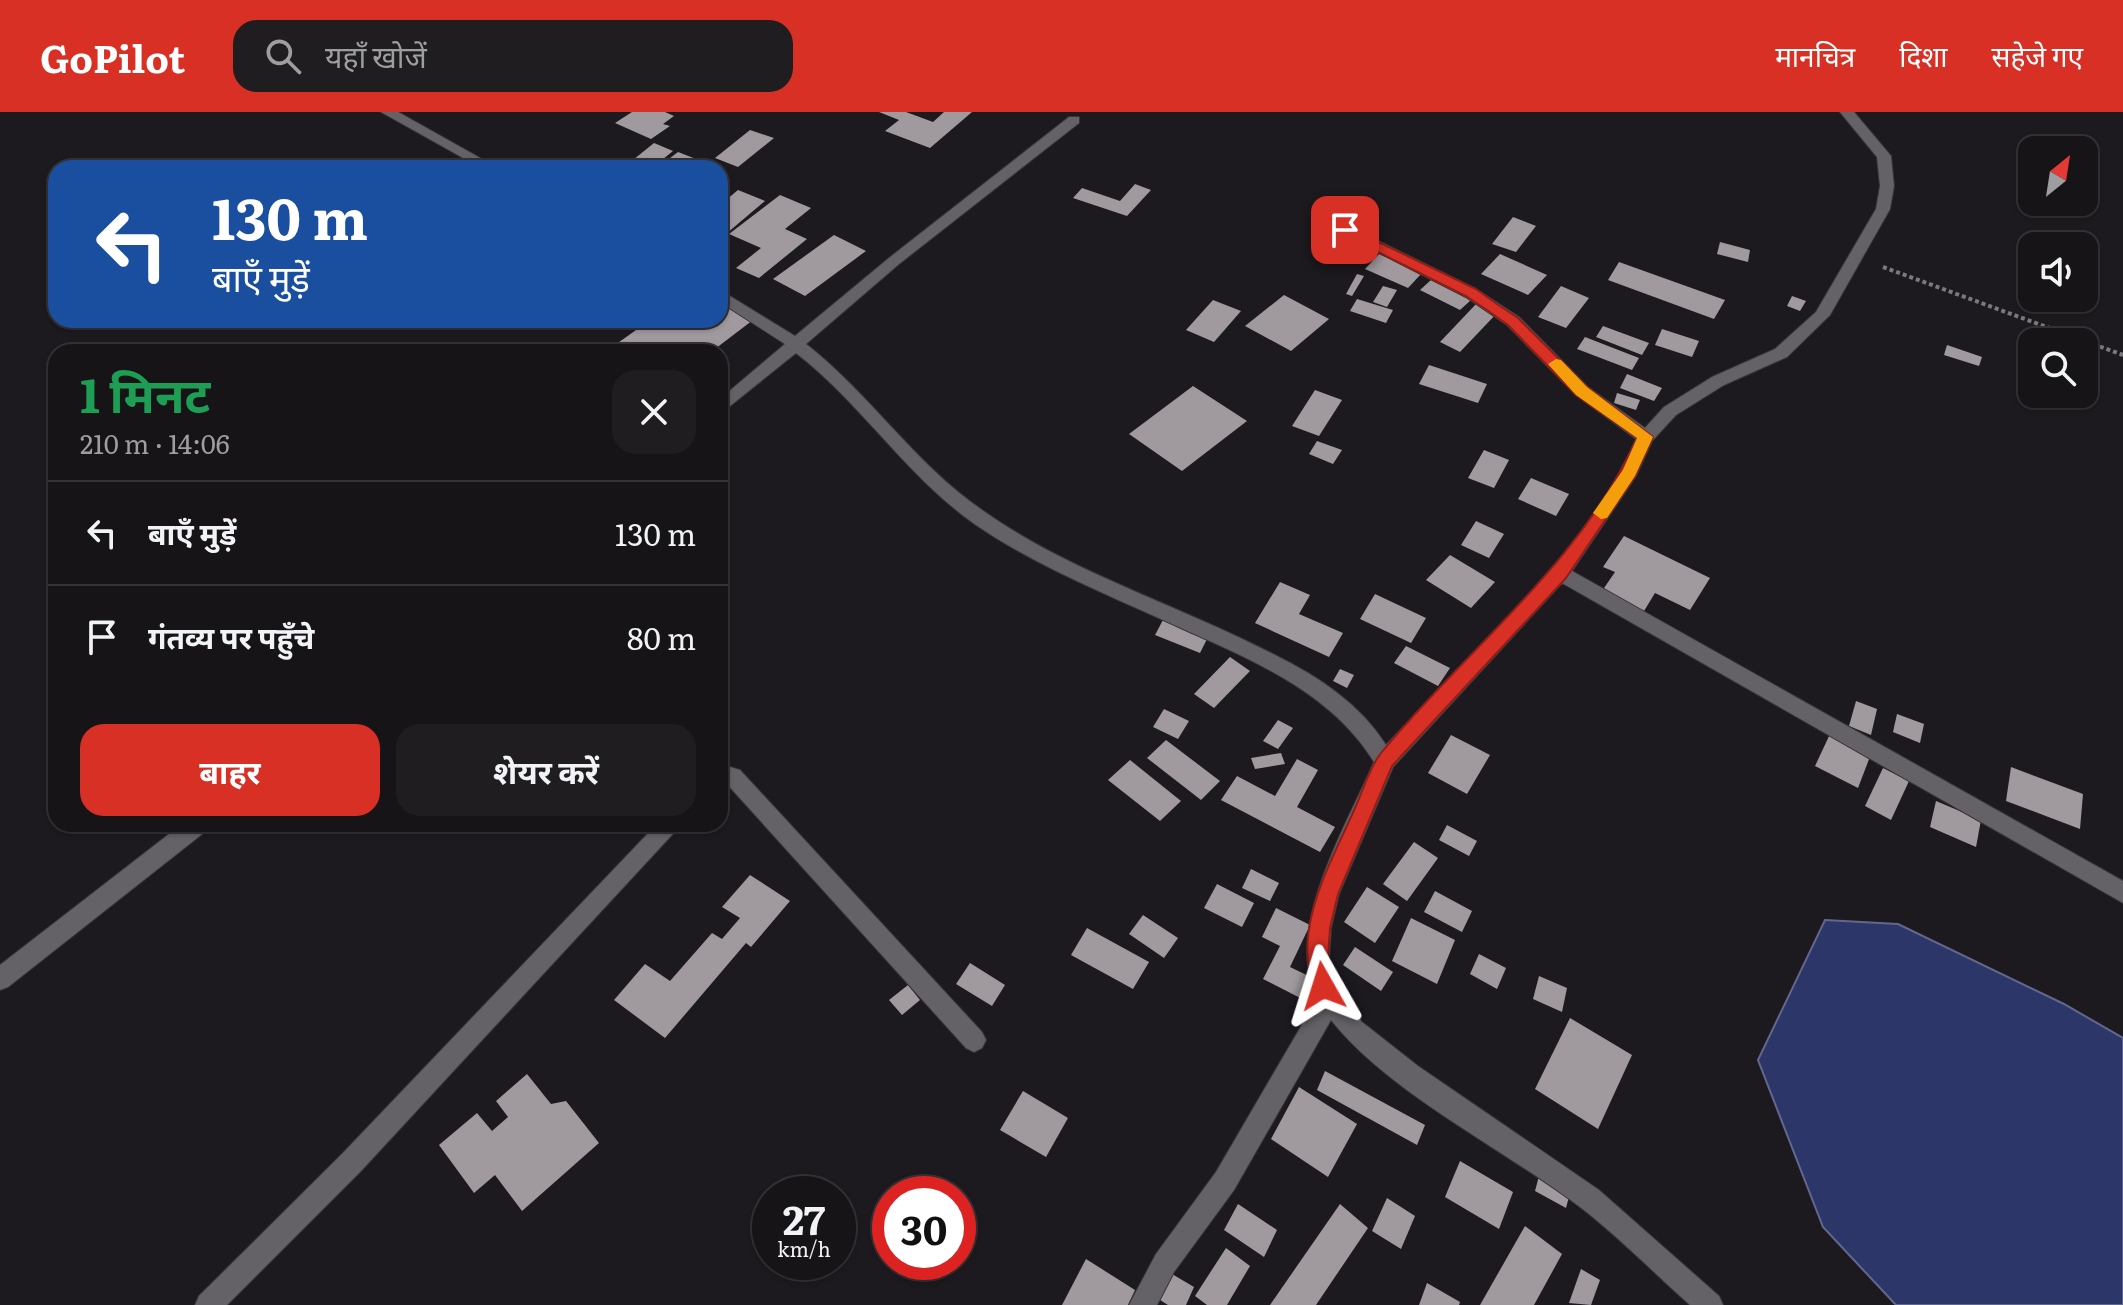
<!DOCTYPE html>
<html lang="hi">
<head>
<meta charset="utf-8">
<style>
	body { margin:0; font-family:Literata,"Noto Sans Devanagari",serif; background:#1f1d20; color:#f1f3f6; height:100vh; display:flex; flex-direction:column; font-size:30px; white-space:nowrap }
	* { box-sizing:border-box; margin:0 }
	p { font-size:26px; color:#9e9ea1 }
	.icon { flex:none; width:44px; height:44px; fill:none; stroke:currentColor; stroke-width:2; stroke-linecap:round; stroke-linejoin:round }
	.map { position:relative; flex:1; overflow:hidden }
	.drawer { position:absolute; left:48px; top:232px; width:680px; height:488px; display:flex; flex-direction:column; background:#161417; border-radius:24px; box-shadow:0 2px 6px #0004,0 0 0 2px #353336 }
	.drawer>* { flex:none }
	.hud { position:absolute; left:48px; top:48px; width:680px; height:168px; border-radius:24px; box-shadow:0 2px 6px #0004,0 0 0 2px #353336; background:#1a4fa0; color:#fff; overflow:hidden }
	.needle { width:52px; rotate:30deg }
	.controls { position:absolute; left:2018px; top:24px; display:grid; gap:16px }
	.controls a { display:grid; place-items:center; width:80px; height:80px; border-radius:16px; background:#161417; box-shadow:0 2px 6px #0004,0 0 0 2px #353336; font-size:40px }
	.speed { position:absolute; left:752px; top:1064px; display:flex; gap:16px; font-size:40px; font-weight:700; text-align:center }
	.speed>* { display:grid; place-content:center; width:104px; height:104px; border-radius:50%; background:#161417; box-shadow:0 2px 6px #0004,0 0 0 2px #353336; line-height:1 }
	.speed small { font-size:20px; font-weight:400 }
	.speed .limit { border:12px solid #d22; background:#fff; color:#111 }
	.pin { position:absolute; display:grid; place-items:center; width:68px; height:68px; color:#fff; margin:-34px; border-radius:16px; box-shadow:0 4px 12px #0006 }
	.me { position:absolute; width:88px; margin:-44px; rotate:354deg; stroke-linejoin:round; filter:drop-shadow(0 0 6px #0008) }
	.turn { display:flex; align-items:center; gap:28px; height:168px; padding:0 32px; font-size:36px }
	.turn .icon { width:104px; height:104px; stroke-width:2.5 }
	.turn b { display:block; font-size:56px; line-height:68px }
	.round { display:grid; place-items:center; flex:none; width:84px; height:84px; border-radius:24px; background:#1f1d20 }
	.overview { display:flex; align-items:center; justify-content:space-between; height:136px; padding:0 32px }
	h1 { font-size:48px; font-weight:700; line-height:60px; color:#1e9e55 }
	.button { display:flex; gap:16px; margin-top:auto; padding:16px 32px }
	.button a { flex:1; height:92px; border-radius:24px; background:#d93025; color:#fff; font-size:32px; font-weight:700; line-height:92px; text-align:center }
	.button a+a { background:#1f1d20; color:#f1f3f6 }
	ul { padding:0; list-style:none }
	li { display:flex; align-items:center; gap:24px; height:104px; padding:0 32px; border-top:2px solid #353336 }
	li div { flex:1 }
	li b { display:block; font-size:30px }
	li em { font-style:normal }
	header { display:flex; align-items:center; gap:48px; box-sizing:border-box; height:112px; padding:0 40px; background:#d93025; color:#fff }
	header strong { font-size:38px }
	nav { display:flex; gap:44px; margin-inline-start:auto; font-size:28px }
	.search { width:560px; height:72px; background:#1f1d20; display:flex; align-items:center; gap:20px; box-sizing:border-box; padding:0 28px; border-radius:24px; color:#9e9ea1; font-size:30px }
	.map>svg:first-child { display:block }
	.water { fill:#2c3668; stroke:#62688d; stroke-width:2 }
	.building { fill:#a09a9f }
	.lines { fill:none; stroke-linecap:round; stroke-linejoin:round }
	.minor-casing { stroke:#373639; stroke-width:2 }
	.path { stroke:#7b797d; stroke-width:4; stroke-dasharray:4 3; stroke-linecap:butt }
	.minor { fill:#646167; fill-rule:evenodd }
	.route { fill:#d93025; stroke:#8d1f18; stroke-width:2 }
	.slow { fill:#f59e0b }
</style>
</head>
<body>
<header>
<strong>GoPilot</strong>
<div class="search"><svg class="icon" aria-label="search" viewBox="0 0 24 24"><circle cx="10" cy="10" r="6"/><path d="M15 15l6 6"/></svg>यहाँ खोजें</div>
<nav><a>मानचित्र</a><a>दिशा</a><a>सहेजे गए</a></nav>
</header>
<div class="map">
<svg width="2123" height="1193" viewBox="0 0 2123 1193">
	<rect width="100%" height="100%" fill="#1d1a1f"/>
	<polygon class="water" points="1825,808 1898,812 2064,892 2123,926 2123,1193 1896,1193 1823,1115 1758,948"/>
	<g class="building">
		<polygon points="632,0 665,0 674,4 663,12 670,14 651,27 615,11"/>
		<polygon points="879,0 906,0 933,10 944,0 972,0 930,36 885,19 899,8"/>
		<polygon points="750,18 774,26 738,55 715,46"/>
		<polygon points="654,31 673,39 652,56 623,56"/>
		<polygon points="678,40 696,47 684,56 657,56"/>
		<polygon points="1135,72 1151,78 1127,104 1073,86 1082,76 1120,89"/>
		<polygon points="738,78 765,89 720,127 720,93"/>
		<polygon points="780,83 811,96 785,117 807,127 759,166 736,156 761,136 729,122"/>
		<polygon points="1513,105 1536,114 1516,140 1492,132"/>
		<polygon points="834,123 866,139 805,184 773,167"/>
		<polygon points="1720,130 1750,138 1748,150 1717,142"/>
		<polygon points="1379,142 1422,161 1408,176 1365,157"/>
		<polygon points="1500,142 1547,163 1528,183 1481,162"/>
		<polygon points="1619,150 1725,188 1714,207 1608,168"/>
		<polygon points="1357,162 1364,164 1352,184 1346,182"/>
		<polygon points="1431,168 1471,188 1460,198 1420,178"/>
		<polygon points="1383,174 1397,178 1387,195 1373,190"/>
		<polygon points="1561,174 1589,186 1566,216 1538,205"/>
		<polygon points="1284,183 1329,207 1291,239 1245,214"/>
		<polygon points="1792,184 1806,189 1800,199 1787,194"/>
		<polygon points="1357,187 1393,198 1386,211 1350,199"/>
		<polygon points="1213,188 1241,199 1214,230 1186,218"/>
		<polygon points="720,190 753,208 711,240 608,238 650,208 720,208"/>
		<polygon points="1477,191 1498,200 1460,240 1440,230"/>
		<polygon points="1603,214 1649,231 1642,243 1596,225"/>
		<polygon points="1662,217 1699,229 1692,245 1655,233"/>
		<polygon points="1585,225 1639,246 1632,258 1577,237"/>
		<polygon points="1947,233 1982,245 1979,254 1944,243"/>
		<polygon points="1429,253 1487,272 1478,291 1419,272"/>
		<polygon points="1627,262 1662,276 1654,289 1620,276"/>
		<polygon points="1193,274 1247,309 1182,359 1129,322"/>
		<polygon points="1315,278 1342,288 1319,324 1292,314"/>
		<polygon points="1617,281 1640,288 1636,298 1614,291"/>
		<polygon points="1317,329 1342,338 1333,352 1309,342"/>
		<polygon points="1484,338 1509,348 1494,376 1468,366"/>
		<polygon points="1531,366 1569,382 1556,404 1518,387"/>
		<polygon points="1476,409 1504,422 1489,446 1461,433"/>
		<polygon points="1624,424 1710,466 1690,498 1655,481 1644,499 1602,479 1615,460 1603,455"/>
		<polygon points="1450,443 1495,470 1471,496 1426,468"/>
		<polygon points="1280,470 1310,483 1299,502 1343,521 1329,545 1255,511"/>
		<polygon points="1375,482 1426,506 1411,531 1360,507"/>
		<polygon points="1163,508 1208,525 1200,541 1155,523"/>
		<polygon points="1406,534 1450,556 1438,574 1394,551"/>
		<polygon points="1230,545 1250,559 1214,596 1194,582"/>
		<polygon points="1340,557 1354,563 1347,576 1333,569"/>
		<polygon points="1856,589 1877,597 1871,623 1849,614"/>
		<polygon points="1164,597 1189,609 1178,627 1153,615"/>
		<polygon points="1897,602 1924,612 1920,631 1893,620"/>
		<polygon points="1278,608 1293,616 1278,637 1263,629"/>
		<polygon points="1830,622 1871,642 1858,676 1815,654"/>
		<polygon points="1451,623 1490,643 1467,682 1428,661"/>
		<polygon points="1166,628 1220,669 1201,688 1147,646"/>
		<polygon points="1281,641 1285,652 1255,657 1251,646"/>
		<polygon points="1297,647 1318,658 1297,695 1335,715 1320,740 1221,688 1237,664 1275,684"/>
		<polygon points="1130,648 1181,689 1160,709 1108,668"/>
		<polygon points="2011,655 2083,682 2080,717 2006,689"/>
		<polygon points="1883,656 1909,669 1891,708 1865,694"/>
		<polygon points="1936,689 1981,708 1976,735 1930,715"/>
		<polygon points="1447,713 1477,729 1469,744 1439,728"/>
		<polygon points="1414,730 1438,746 1407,789 1383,772"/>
		<polygon points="1251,757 1279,771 1270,789 1242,776"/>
		<polygon points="750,763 790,789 751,835 746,831 665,926 614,888 645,852 670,869 712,821 722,827 740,806 722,795"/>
		<polygon points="1217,772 1254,791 1242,815 1204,796"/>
		<polygon points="1367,775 1399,795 1375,831 1344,810"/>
		<polygon points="1435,779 1472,799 1462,820 1424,800"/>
		<polygon points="1276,796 1310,813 1290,855 1319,869 1308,890 1263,867 1280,834 1262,825"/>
		<polygon points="1143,803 1178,826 1164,846 1129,822"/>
		<polygon points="1411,806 1455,828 1437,872 1392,849"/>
		<polygon points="1087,816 1149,850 1133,877 1071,843"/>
		<polygon points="1355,835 1393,860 1381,879 1343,853"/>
		<polygon points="1479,842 1506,856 1497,877 1470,862"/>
		<polygon points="970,851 1005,873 992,894 956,872"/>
		<polygon points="1539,864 1567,876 1562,900 1533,887"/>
		<polygon points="908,873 920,888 902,903 889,888"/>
		<polygon points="1570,906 1632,943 1598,1017 1535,977"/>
		<polygon points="1325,959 1425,1013 1417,1033 1317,978"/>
		<polygon points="527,962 551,992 566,989 599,1031 522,1099 495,1063 474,1081 439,1033 477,1001 492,1019 508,1005 496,989"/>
		<polygon points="1299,975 1357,1012 1328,1065 1271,1027"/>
		<polygon points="1023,979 1068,1006 1046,1045 1000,1018"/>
		<polygon points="1460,1049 1513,1080 1499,1117 1445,1085"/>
		<polygon points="1539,1064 1570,1081 1566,1096 1535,1079"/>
		<polygon points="1387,1086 1415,1104 1401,1137 1372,1119"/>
		<polygon points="1238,1092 1277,1118 1264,1145 1224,1118"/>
		<polygon points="1340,1092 1368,1116 1316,1193 1270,1193"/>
		<polygon points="1525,1114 1562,1142 1534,1193 1480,1193"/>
		<polygon points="1226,1136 1250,1154 1227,1193 1207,1193 1195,1184"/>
		<polygon points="1086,1147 1135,1178 1128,1193 1062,1193"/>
		<polygon points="1581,1157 1600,1168 1591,1193 1569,1191"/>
		<polygon points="1172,1162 1194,1175 1186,1193 1168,1193 1160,1188"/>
		<polygon points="1427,1171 1460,1190 1459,1193 1419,1193"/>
	</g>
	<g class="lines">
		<g class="minor-casing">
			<g id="minor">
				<polygon points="381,0 398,0 498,56 481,56"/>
				<path d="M 1840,0 L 1854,0 L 1891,44 L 1894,74 L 1890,97 L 1830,203 L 1787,245 L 1724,273 L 1676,303 L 1652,329 L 1636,364 L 1572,459 L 2123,769 L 2123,791 L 1562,471 L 1393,655 L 1339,782 L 1331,816 L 1329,847 L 1334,872 L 1362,910 L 1418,954 L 1599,1078 L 1719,1184 L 1723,1193 L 1690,1193 C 1654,1161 1619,1125 1580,1095 C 1504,1037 1390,982 1331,908 L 1234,1078 L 1174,1160 L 1157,1193 L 1129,1193 L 1156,1142 L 1216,1060 L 1317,887 C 1283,817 1346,715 1374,650 C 1332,581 1254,549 1183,517 C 1113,485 1039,456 976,413 C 907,365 862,292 796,241 L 720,302 L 720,287 L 785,232 L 720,190 L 720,178 L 795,224 L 889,146 L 1069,5 L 1079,5 L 1079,11 L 899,152 L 806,232 C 870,282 915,352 982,398 C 1071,461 1179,493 1275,543 C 1319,565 1360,592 1386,633 C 1472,543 1586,442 1636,327 L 1576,283 L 1507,213 L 1466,185 L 1340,121 L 1340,115 L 1350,115 L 1476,177 L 1519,205 L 1588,275 L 1645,316 L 1664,295 L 1712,265 L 1775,237 L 1816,200 L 1876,97 L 1880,74 L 1877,45 Z"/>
				<polygon points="727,654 740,658 982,920 986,928 982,936 974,940 966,936 727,672 720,675 720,657"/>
				<polygon points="182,712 209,712 206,719 8,875 0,878 0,853"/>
				<polygon points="657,712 682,712 360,1060 227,1193 195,1193 199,1184 342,1042"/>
			</g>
		</g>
		<polyline class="path" points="1883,155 2123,243"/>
		<use href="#minor" class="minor"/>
	</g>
	<path class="route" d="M 1345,114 L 1476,177 L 1497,192 L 1518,206 L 1587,275 L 1653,325 L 1635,364 L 1566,466 L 1392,654 L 1338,782 L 1330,816 L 1328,847 L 1334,874 L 1330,881 L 1323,884 L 1316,881 C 1289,820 1331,751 1355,696 C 1363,679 1369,656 1381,641 C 1467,536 1580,453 1637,326 L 1576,283 L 1508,213 L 1487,198 L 1466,184 L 1340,121 L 1339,118 Z"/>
	<polygon class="slow" points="1556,247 1561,248 1587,275 1653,325 1635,364 1607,406 1601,407 1593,401 1623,358 1637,326 1576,283 1548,252"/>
</svg>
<div class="controls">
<a><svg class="needle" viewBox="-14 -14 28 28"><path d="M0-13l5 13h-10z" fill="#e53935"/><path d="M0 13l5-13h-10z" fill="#9e9ea1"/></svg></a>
<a><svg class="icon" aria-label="sound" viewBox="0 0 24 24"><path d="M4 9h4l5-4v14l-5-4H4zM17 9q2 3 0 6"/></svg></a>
<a><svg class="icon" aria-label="search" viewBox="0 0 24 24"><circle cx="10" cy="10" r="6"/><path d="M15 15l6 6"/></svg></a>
</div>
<div class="speed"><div>27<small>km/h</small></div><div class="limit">30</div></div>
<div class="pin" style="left:1345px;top:118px;background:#d93025"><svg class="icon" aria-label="arrive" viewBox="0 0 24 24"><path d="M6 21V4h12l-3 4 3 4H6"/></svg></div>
<svg class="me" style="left:1323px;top:874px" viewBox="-20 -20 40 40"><path d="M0-17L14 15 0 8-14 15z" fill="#d93025" stroke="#fff" stroke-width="4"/></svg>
<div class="hud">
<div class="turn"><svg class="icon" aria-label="left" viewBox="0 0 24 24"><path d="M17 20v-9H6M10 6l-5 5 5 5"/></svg><div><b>130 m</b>बाएँ मुड़ें</div></div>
</div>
<section class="drawer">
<div class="overview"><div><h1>1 मिनट</h1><p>210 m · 14:06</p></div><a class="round"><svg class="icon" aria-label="close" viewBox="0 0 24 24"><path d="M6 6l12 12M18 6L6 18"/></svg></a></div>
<ul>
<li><svg class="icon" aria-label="left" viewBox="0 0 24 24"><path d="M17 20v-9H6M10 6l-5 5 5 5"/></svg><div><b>बाएँ मुड़ें</b></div><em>130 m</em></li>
<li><svg class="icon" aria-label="arrive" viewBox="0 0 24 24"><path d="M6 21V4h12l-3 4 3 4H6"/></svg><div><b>गंतव्य पर पहुँचे</b></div><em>80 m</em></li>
</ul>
<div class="button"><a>बाहर</a><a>शेयर करें</a></div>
</section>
</div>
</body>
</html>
